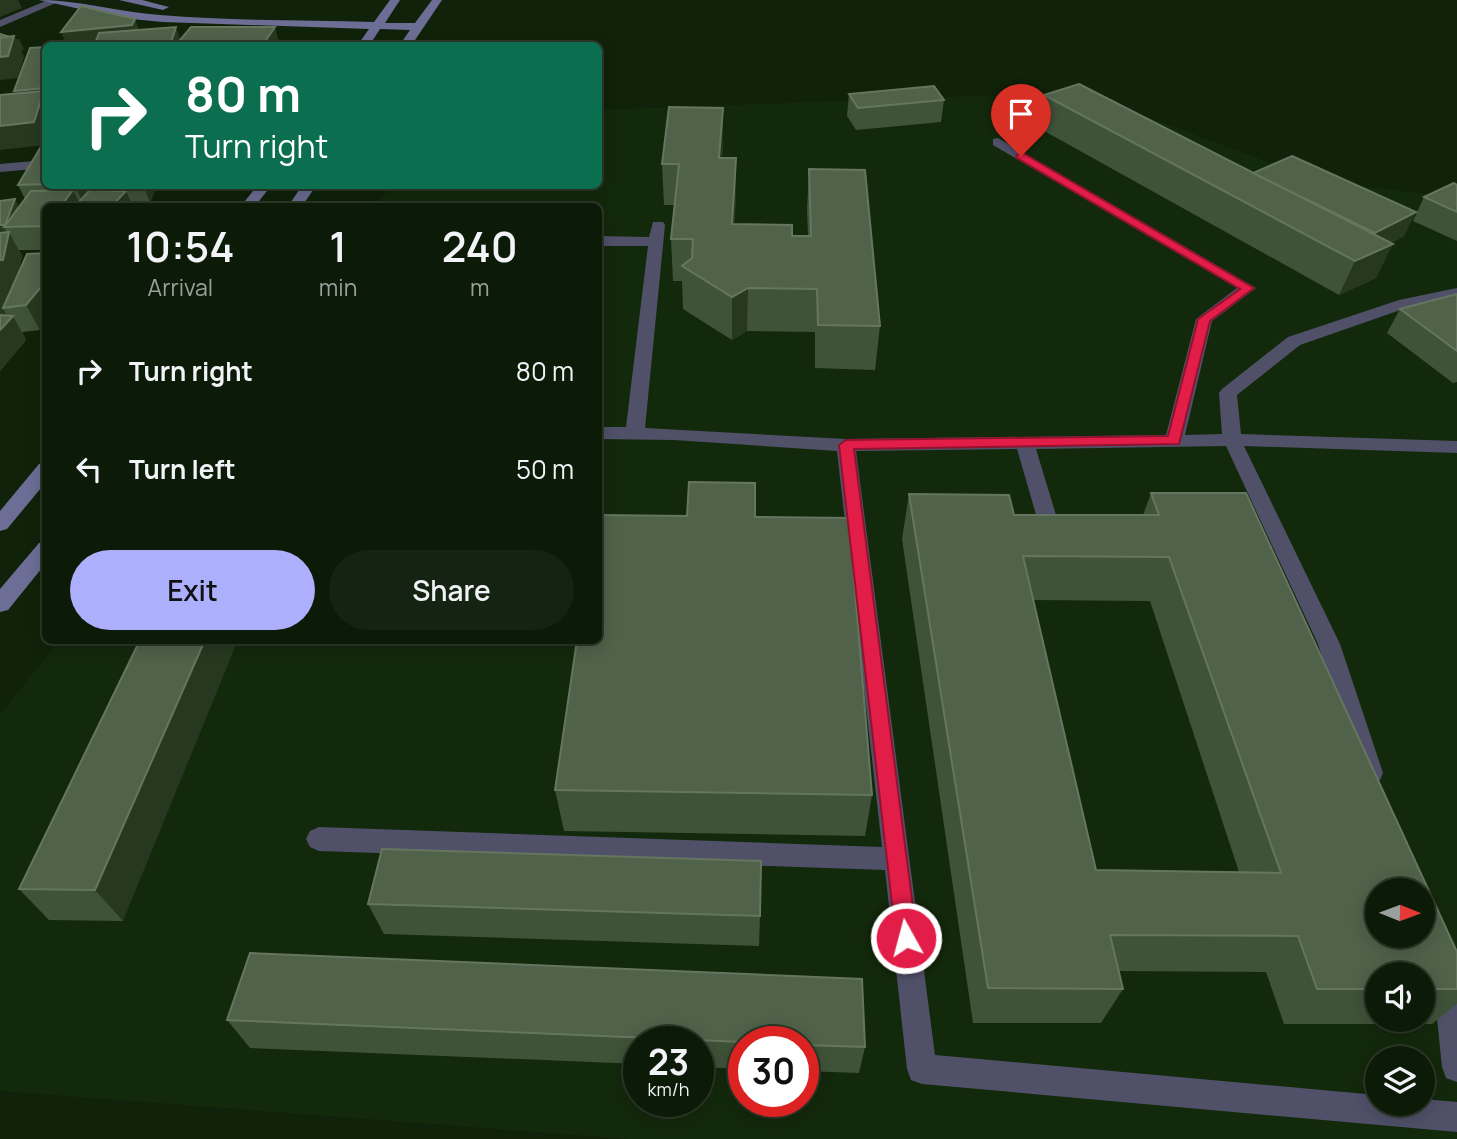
<!DOCTYPE html>
<html lang="en">
<head>
<meta charset="utf-8">
<style>
	body { margin:0; font-family:Manrope,sans-serif; background:#152312; color:#f1f3f6; height:100vh; display:flex; flex-direction:column; font-size:26px; white-space:nowrap }
	* { box-sizing:border-box; margin:0 }
	p { font-size:23px; color:#9aa19c }
	.icon { flex:none; width:38px; height:38px; fill:none; stroke:currentColor; stroke-width:2; stroke-linecap:round; stroke-linejoin:round }
	.map { position:relative; flex:1; overflow:hidden }
	.drawer { position:absolute; left:42px; top:203px; width:560px; height:441px; display:flex; flex-direction:column; background:#0c1a08; border-radius:10px; box-shadow:0 4px 18px #0003,0 0 0 2px #2c3829 }
	.drawer>* { flex:none }
	.hud { position:absolute; left:42px; top:42px; width:560px; height:147px; border-radius:10px; box-shadow:0 4px 18px #0003,0 0 0 2px #2c3829; background:#0b6e4f; color:#fff; overflow:hidden }
	.needle { width:46px; rotate:91deg }
	.fabs { position:absolute; left:1365px; top:878px; display:grid; gap:14px }
	.fabs a { display:grid; place-items:center; width:70px; height:70px; border-radius:50%; background:#0c1a08; box-shadow:0 4px 18px #0003,0 0 0 2px #2c3829; font-size:35px }
	.speed { position:absolute; left:623px; top:1026px; display:flex; gap:14px; font-size:35px; font-weight:700; text-align:center }
	.speed>* { display:grid; place-content:center; width:91px; height:91px; border-radius:50%; background:#0c1a08; box-shadow:0 4px 18px #0003,0 0 0 2px #2c3829; line-height:1 }
	.speed small { font-size:18px; font-weight:400 }
	.speed .limit { border:10px solid #d22; background:#fff; color:#111 }
	.pin { position:absolute; display:grid; place-items:center; width:60px; height:60px; color:#fff; margin:-72px -30px; border-radius:50% 50% 50% 0; rotate:-45deg; box-shadow:0 0 7px #0007 }
	.pin .icon { rotate:45deg }
	.me { position:absolute; width:77px; margin:-38px; rotate:353deg; stroke-linejoin:round; filter:drop-shadow(0 0 5px #0008) }
	.turn { display:flex; align-items:center; gap:24px; height:147px; padding:0 28px; font-size:32px }
	.turn .icon { width:91px; height:91px; stroke-width:2.5 }
	.turn b { display:block; font-size:49px; line-height:60px }
	.eta { display:flex; justify-content:space-evenly; align-items:center; height:119px; text-align:center }
	.eta b { font-size:42px; font-weight:600; line-height:49px }
	.action { display:flex; gap:14px; margin-top:auto; padding:14px 28px }
	.action a { flex:1; height:80px; border-radius:42px; background:#acaffb; color:#111; font-size:28px; font-weight:600; line-height:80px; text-align:center }
	.action a+a { background:#152312; color:#f1f3f6 }
	ul { padding:0; list-style:none }
	li { display:flex; align-items:center; gap:21px; height:98px; padding:0 28px }
	li div { flex:1 }
	li b { display:block; font-size:26px }
	li em { font-style:normal }
	.map>svg:first-child { display:block }
	.built { fill:#13290b; fill-rule:evenodd }
	.lines { fill:none; stroke-linecap:round; stroke-linejoin:round }
	.street { fill:#505169; fill-rule:evenodd }
	.secondary { fill:#6c6e95; fill-rule:evenodd }
	.wall { fill:#3f5339; fill-rule:evenodd }
	.shaded-wall { fill:#263920 }
	.building { fill:#50624a; stroke:#65765f; stroke-width:2; fill-rule:evenodd }
	.route { fill:#e11d48; stroke:#92132f; stroke-width:2 }
</style>
</head>
<body>
<div class="map">
<svg width="1457" height="1139" viewBox="0 0 1457 1139">
	<rect width="100%" height="100%" fill="#10220a"/>
	<path class="built" d="M 1081,92 L 1319,181 L 1444,196 L 1457,201 L 1457,1139 L 627,1139 L 0,1091 L 0,715 L 58,641 L 598,640 L 598,206 L 376,206 L 390,186 L 598,186 L 599,110 ZM 1377,891 L 1423,891 L 1423,936 L 1377,936 ZM 1377,975 L 1423,975 L 1423,1020 L 1377,1020 ZM 639,1041 L 698,1041 L 698,1101 L 639,1101 ZM 744,1041 L 803,1041 L 803,1101 L 744,1101 ZM 1377,1059 L 1423,1059 L 1423,1104 L 1377,1104 Z"/>
	<g class="lines">
		<g class="street">
			<polygon points="48,0 58,2 0,27 0,20"/>
			<polygon points="998,138 1256,288 1212,321 1185,435 1222,434 1219,393 1222,389 1288,337 1399,300 1457,288 1457,298 1409,307 1300,345 1237,395 1241,434 1457,441 1457,453 1244,446 1340,644 1383,773 1380,780 1371,784 1362,780 1359,773 1318,644 1226,446 1036,449 1059,525 1056,530 1042,530 1039,525 1017,449 856,451 935,1055 1377,1095 1377,1104 1423,1104 1423,1099 1457,1102 1457,1132 922,1084 911,1080 907,1069 885,870 319,851 310,847 306,839 310,831 319,827 882,847 837,451 674,440 598,439 598,427 626,427 648,246 598,246 598,236 649,237 653,222 663,222 665,225 645,428 846,439 1166,435 1196,319 1237,288 993,145 993,139"/>
			<polygon points="46,160 46,168 0,172 0,164"/>
			<polygon points="1423,918 1433,922 1457,992 1457,1082 1446,1078 1442,1067 1437,1018 1411,936 1423,936"/>
		</g>
		<g class="secondary">
			<path d="M 39,0 C 79,0 119,12 160,15 C 231,21 303,20 374,22 L 390,0 L 400,0 L 385,23 L 415,23 L 432,0 L 442,0 L 411,46 L 399,46 L 410,30 L 380,29 L 369,46 L 357,46 L 369,29 L 163,22 L 121,18 Z"/>
			<polygon points="119,0 142,0 169,7 163,10"/>
			<polygon points="257,186 271,186 255,206 241,206"/>
			<polygon points="302,186 316,186 302,206 288,206"/>
			<polygon points="46,463 46,482 7,529 0,531 0,511 39,464"/>
			<polygon points="46,541 46,563 8,610 0,612 0,589 39,543"/>
		</g>
	</g>
	<g class="wall">
		<polygon points="849,94 944,100 941,122 856,130 847,116"/>
		<polygon points="1044,95 1253,173 1404,236 1391,243 1376,278 1339,295 1037,127"/>
		<polygon points="46,145 46,186 157,186 150,202 131,203 133,206 46,206 46,250 19,250 22,256 18,274 40,330 22,332 26,340 0,371 0,201 19,207 25,199 18,185"/>
		<polygon points="723,147 722,158 736,199 734,224 792,236 808,236 807,210 809,169 880,326 875,370 815,368 815,332 747,331 732,340 683,309 682,281 673,281 671,239 675,205 664,205 662,164"/>
		<polygon points="1457,185 1457,241 1413,221 1424,197"/>
		<polygon points="1457,294 1457,382 1453,383 1387,333 1400,309"/>
		<path d="M 1151,493 L 1457,952 L 1457,1004 L 1432,1024 L 1284,1024 L 1266,972 L 1119,971 L 1123,989 L 1101,1023 L 973,1023 L 902,539 L 909,494 L 1014,515 L 1143,515 ZM 1033,600 L 1150,601 L 1239,872 L 1096,870 ZM 1377,975 L 1423,975 L 1423,1020 L 1377,1020 Z"/>
		<polygon points="755,517 872,795 865,836 564,831 555,790"/>
		<polygon points="140,640 123,921 49,920 19,889"/>
		<polygon points="368,904 760,916 759,946 384,934"/>
		<polygon points="250,953 862,979 865,1047 859,1073 803,1071 803,1041 744,1041 744,1069 698,1067 698,1041 639,1041 639,1064 250,1048 227,1020"/>
	</g>
	<g class="shaded-wall">
		<polygon points="0,0 18,0 22,8 0,17"/>
		<polygon points="135,19 143,40 140,45 67,46 61,32"/>
		<polygon points="176,27 183,46 170,46"/>
		<polygon points="275,27 280,46 262,46"/>
		<polygon points="14,36 16,39 19,39 24,50 21,50 24,57 18,78 0,80 0,57"/>
		<polygon points="46,85 46,141 44,145 0,150 0,126 25,113 14,91"/>
		<polygon points="723,108 723,147 719,198 719,158"/>
		<polygon points="736,158 736,199 732,266 732,224"/>
		<polygon points="75,186 93,186 84,205"/>
		<polygon points="143,186 157,186 150,202"/>
		<polygon points="73,190 81,206 61,206"/>
		<polygon points="126,191 133,206 112,206"/>
		<polygon points="15,199 27,223 4,227 8,235 9,232 22,256 16,284 12,284 15,290 3,308 9,319 13,316 26,340 0,371 0,225"/>
		<polygon points="1416,212 1404,236 1363,257 1375,233"/>
		<polygon points="1393,244 1376,278 1339,295 1355,261"/>
		<polygon points="46,281 46,322 40,330 26,305"/>
		<polygon points="748,288 747,331 732,340 732,297"/>
		<polygon points="205,640 238,640 123,921 95,890"/>
	</g>
	<g class="building">
		<polygon points="81,6 135,19 132,25 61,32"/>
		<polygon points="176,27 170,46 94,46 99,33"/>
		<polygon points="191,27 275,27 262,46 175,46"/>
		<polygon points="0,34 10,37 0,38"/>
		<polygon points="14,36 8,56 0,57 0,38"/>
		<polygon points="46,47 45,88 14,91 30,48"/>
		<polygon points="1079,84 1393,244 1355,261 1044,95"/>
		<polygon points="934,86 944,100 858,108 849,94"/>
		<polygon points="44,91 34,122 0,126 0,95"/>
		<polygon points="669,107 723,108 719,158 736,158 732,224 792,225 792,236 811,236 809,169 865,170 880,326 818,325 817,289 748,288 732,297 682,266 692,258 693,239 671,239 679,164 662,164"/>
		<polygon points="42,145 46,145 46,184 18,185"/>
		<polygon points="1292,156 1416,212 1375,233 1253,173"/>
		<polygon points="1454,183 1457,185 1457,212 1424,197"/>
		<polygon points="73,190 61,206 46,206 46,226 4,227 31,191"/>
		<polygon points="90,190 126,191 112,206 75,206"/>
		<polygon points="15,199 5,225 0,225 0,201"/>
		<polygon points="9,232 3,260 0,260 0,233"/>
		<polygon points="46,253 46,281 26,305 3,308 27,254"/>
		<polygon points="1457,294 1457,351 1400,309"/>
		<polygon points="0,315 13,316 0,330"/>
		<polygon points="689,482 755,483 755,517 849,518 872,795 555,790 577,640 598,640 598,515 687,516"/>
		<path d="M 1151,493 L 1246,493 L 1457,952 L 1457,989 L 1423,989 L 1423,975 L 1377,975 L 1377,989 L 1317,989 L 1298,936 L 1110,935 L 1123,989 L 988,988 L 909,494 L 1009,495 L 1014,515 L 1159,515 ZM 1023,556 L 1169,557 L 1281,873 L 1096,870 ZM 1377,891 L 1423,891 L 1423,936 L 1377,936 Z"/>
		<polygon points="140,640 205,640 95,890 19,889"/>
		<polygon points="382,849 761,861 760,916 368,904"/>
		<polygon points="250,953 862,979 865,1047 803,1045 803,1041 744,1042 227,1020"/>
	</g>
	<polygon class="route" points="1021,152 1254,288 1210,321 1179,444 854,449 917,938 914,945 906,948 899,945 896,938 839,445 846,440 1168,436 1198,319 1240,289 1017,158 1016,156"/>
</svg>
<div class="fabs">
<a><svg class="needle" viewBox="-14 -14 28 28"><path d="M0-13l5 13h-10z" fill="#e53935"/><path d="M0 13l5-13h-10z" fill="#9aa19c"/></svg></a>
<a><svg class="icon" aria-label="sound" viewBox="0 0 24 24"><path d="M4 9h4l5-4v14l-5-4H4zM17 9q2 3 0 6"/></svg></a>
<a><svg class="icon" aria-label="layers" viewBox="0 0 24 24"><path d="M12 4l9 5-9 5-9-5zM3 14l9 5 9-5"/></svg></a>
</div>
<div class="speed"><div>23<small>km/h</small></div><div class="limit">30</div></div>
<div class="pin" style="left:1021px;top:156px;background:#d93025"><svg class="icon" aria-label="arrive" viewBox="0 0 24 24"><path d="M6 21V4h12l-3 4 3 4H6"/></svg></div>
<svg class="me" style="left:906px;top:938px" viewBox="-20 -20 40 40"><circle r="17" fill="#e11d48" stroke="#fff" stroke-width="3"/><path d="M0-11L8 9 0 5-8 9z" fill="#fff"/></svg>
<div class="hud">
<div class="turn"><svg class="icon" aria-label="right" viewBox="0 0 24 24"><path d="M7 20v-9h11M14 6l5 5-5 5"/></svg><div><b>80 m</b>Turn right</div></div>
</div>
<section class="drawer">
<div class="eta">
<div><b>10:54</b><p>Arrival</p></div>
<div><b>1</b><p>min</p></div>
<div><b>240</b><p>m</p></div>
</div>
<ul>
<li><svg class="icon" aria-label="right" viewBox="0 0 24 24"><path d="M7 20v-9h11M14 6l5 5-5 5"/></svg><div><b>Turn right</b></div><em>80 m</em></li>
<li><svg class="icon" aria-label="left" viewBox="0 0 24 24"><path d="M17 20v-9H6M10 6l-5 5 5 5"/></svg><div><b>Turn left</b></div><em>50 m</em></li>
</ul>
<div class="action"><a>Exit</a><a>Share</a></div>
</section>
</div>
</body>
</html>
